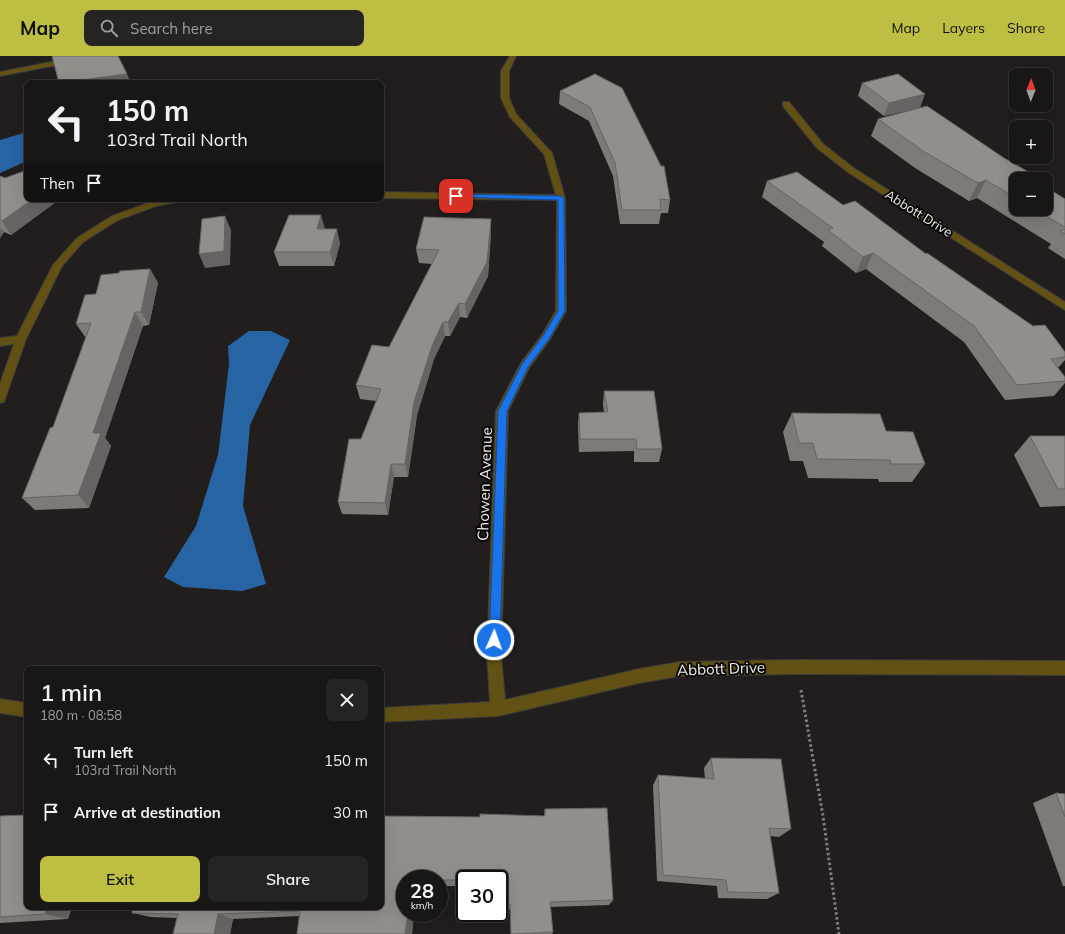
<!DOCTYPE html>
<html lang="en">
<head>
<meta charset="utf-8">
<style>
	body { margin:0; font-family:Mulish,sans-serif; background:#262323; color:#f1f3f6; height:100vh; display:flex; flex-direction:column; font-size:15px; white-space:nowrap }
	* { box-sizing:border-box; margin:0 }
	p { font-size:13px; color:#9f9fa1 }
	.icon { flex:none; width:22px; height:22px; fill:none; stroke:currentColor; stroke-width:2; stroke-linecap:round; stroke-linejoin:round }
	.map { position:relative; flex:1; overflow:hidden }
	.panel { position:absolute; left:24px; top:610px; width:360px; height:244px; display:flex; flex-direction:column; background:#191616; border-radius:8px; box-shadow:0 4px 16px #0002,0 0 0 1px #373535 }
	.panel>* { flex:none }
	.banner { position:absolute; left:24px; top:24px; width:360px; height:122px; border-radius:8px; box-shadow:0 4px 16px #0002,0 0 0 1px #373535; background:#191616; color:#f1f3f6; overflow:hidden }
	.needle { width:26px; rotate:1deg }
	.controls { position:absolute; left:1009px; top:12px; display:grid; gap:8px }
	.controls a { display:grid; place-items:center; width:44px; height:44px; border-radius:8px; background:#191616; box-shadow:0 4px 16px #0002,0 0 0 1px #373535; font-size:20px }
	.speed { position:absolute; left:396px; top:814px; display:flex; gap:8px; font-size:20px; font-weight:700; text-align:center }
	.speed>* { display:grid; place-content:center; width:52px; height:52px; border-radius:50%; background:#191616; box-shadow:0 4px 16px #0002,0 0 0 1px #373535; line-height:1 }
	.speed small { font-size:10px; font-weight:400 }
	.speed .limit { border:2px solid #111; border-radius:6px; background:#fff; color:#111 }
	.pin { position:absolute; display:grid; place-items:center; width:34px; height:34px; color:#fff; margin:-17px; border-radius:8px; box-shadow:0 2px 6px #0006 }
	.me { position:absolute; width:44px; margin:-22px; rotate:2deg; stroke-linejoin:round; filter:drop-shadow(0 0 3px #0008) }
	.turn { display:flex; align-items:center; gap:14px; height:84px; padding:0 16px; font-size:18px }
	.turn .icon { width:52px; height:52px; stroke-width:2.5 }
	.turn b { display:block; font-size:28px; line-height:34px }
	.then { display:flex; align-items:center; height:38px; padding:0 16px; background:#0003; gap:8px; font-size:15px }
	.round { display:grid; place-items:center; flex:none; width:42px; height:42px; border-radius:8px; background:#262323 }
	.headline { display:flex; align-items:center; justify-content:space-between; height:68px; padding:0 16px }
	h1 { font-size:24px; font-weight:600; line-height:30px }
	.button { display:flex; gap:8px; margin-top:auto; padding:8px 16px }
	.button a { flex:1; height:46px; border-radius:8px; background:#bebf42; color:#111; font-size:16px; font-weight:600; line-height:46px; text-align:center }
	.button a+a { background:#262323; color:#f1f3f6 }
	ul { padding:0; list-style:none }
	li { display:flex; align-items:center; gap:12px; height:52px; padding:0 16px }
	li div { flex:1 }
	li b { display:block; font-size:15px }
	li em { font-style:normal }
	header { display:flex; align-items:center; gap:24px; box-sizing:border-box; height:56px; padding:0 20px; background:#bebf42; color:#111 }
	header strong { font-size:19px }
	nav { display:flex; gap:22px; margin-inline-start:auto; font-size:14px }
	.search { width:280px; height:36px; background:#262323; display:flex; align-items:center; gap:10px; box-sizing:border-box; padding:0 14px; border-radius:8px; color:#9f9fa1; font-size:15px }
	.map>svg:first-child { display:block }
	.water { fill:#2764a3 }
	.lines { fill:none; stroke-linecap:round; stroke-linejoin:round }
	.street-casing { stroke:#3e3b3a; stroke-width:2 }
	.path { stroke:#82807f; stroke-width:3; stroke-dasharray:2.5 2.5; stroke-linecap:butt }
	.street { fill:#615114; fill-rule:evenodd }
	.wall { fill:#7d7a78 }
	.shaded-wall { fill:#666362 }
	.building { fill:#918e8c; stroke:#666362 }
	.route { fill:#1a73e8; stroke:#114b97 }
	.labels { text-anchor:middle; stroke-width:4; stroke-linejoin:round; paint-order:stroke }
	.far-street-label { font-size:13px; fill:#eeedec; stroke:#0a0908 }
	.street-label { font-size:15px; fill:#eeedec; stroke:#0a0908 }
</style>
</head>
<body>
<header>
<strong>Map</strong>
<div class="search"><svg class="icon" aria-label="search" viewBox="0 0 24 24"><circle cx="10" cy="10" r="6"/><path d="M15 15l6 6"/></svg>Search here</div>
<nav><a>Map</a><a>Layers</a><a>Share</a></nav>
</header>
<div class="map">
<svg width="1065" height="878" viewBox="0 0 1065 878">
	<rect width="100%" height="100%" fill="#211e1d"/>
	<g class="water">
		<polygon points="27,76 27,105 0,117 0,84"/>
		<polygon points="249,275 271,275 290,284 250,369 243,450 266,528 242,535 183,531 164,521 196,470 218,399 229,308 228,290"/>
	</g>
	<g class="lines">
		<g class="street-casing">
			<g id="street">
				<polygon points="82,0 96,0 93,2 0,20 0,16"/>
				<polygon points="510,0 516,0 509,15 509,42 516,58 552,97 565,142 566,255 550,283 529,312 508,355 501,599 505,644 639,613 680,606 797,604 1065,605 1065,619 797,618 680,620 639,627 498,660 381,666 381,652 490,646 487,599 496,355 521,307 542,279 556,255 557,144 381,142 381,136 556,139 544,98 510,61 501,42 501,15"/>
				<polygon points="783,46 789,46 823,88 855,113 1065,246 1065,254 849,117 817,92 783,50"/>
				<polygon points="166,143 183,143 182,145 156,150 118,164 83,186 62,210 26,283 5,343 4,346 0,347 0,328 14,288 0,290 0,282 17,280 53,209 77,182 112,160 151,146"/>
				<polygon points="0,643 27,647 27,661 0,657"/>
			</g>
		</g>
		<polyline class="path" points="801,634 823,760 839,878"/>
		<use href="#street" class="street"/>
	</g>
	<g class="wall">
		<polygon points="595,18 670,144 668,157 661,157 659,168 620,168 613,120 589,65 559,48 560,35"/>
		<polygon points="862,27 920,52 1016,123 1016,153 1046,153 1065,143 1065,203 1048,192 1051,188 977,142 969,145 915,112 871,80 878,63 915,53 884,60 858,40"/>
		<polygon points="0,120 27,143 60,143 11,179 4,176 0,182"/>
		<polygon points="767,125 843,149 926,198 1065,296 1065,304 1058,312 1065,321 1065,327 1054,340 1005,344 964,286 866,213 856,217 822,190 824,186 762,141"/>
		<polygon points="491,177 488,220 467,262 460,261 450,280 445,280 434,303 417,359 408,421 394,421 388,459 342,458 338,446 361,383 376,345 360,343 356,329 389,291 432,208 419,207 416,193"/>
		<polygon points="340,187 334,210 279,210 274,196"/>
		<polygon points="150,213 158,227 149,269 143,270 105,382 111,390 89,452 35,454 22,442 53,371 86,282 76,268 96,238 119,217"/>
		<polygon points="604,335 662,393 659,406 634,406 634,395 579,396 578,370 579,357 604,356 603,349"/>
		<polygon points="792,357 925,408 912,426 879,426 878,423 808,422 803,405 790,405 783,376"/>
		<polygon points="1030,380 1065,380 1065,450 1040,451 1014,399"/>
		<polygon points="711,702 791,773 779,781 770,780 779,837 767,843 718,842 717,830 657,825 653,729 658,719 705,723 704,712"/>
		<polygon points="1056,737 1065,738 1065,830 1063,830 1033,747"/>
		<polygon points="545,753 613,844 609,849 550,851 553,876 552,878 511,878 510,853 499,853 499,823 465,823 465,830 439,830 439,823 405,823 414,857 412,878 297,878 299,860 233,863 230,878 173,878 177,862 151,861 132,857 480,761 544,760"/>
		<polygon points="0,760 27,851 72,851 68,863 0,867"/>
	</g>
	<g class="shaded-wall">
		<polygon points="127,18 131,27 61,27"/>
		<polygon points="925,38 920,52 884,60 889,47"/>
		<polygon points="986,124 977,142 969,145 978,127"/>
		<polygon points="33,143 60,143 11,179 2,165"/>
		<polygon points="321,159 325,173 317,173"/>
		<polygon points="225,160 231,174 230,209 205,212 199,198"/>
		<polygon points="491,163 491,177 488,220 467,262 465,248"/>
		<polygon points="0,171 4,176 0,182"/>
		<polygon points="337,173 340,187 334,210 330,196"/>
		<polygon points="873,197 866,213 856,217 863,201"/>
		<polygon points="150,213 158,227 149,269 141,256"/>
		<polygon points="459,247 460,261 450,280 448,266"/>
		<polygon points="135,256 143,270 105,382 111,390 89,452 78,439 93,377"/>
		<polygon points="443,266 445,280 434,303 417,359 408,421 405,408 414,346 432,290"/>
		<polygon points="391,408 394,421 388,459 385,447"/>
		<polygon points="47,851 72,851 68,863 45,858"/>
		<polygon points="408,857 414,857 412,878 405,878"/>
		<polygon points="218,858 233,863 230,878 214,878"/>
	</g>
	<g class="building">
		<polygon points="52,0 118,0 127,18 59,27"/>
		<polygon points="595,18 622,32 661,110 664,110 670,144 660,143 661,154 622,154 615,107 590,51 560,35"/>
		<polygon points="898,18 925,38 889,47 862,27"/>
		<polygon points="927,50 1004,102 1041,123 1016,123 1016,142 986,124 978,127 923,95 878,63"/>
		<polygon points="27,114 27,143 33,143 2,165 0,164 0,120 5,122"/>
		<polygon points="797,116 843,149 855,145 926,198 927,197 1033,270 1045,269 1065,296 1065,301 1051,303 1065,321 1065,325 1017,329 974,270 873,197 863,201 828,174 833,172 767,125"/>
		<polygon points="1046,131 1065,143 1065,171 1034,153 1046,153"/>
		<polygon points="289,159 321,159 317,173 337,173 330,196 274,196"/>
		<polygon points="225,160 224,195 199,198 202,163"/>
		<polygon points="424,161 491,163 487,206 465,248 459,247 448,266 443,266 432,290 414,346 405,408 391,408 385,447 338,446 349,383 361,383 381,333 356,329 372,289 389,291 439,194 416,193"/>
		<polygon points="1065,173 1065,178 1060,175"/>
		<polygon points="150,213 141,256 135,256 93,377 101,377 78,439 22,442 50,372 53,371 91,267 76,268 85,239 96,238 101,219 119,217 120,215"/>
		<polygon points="604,335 654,335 662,393 637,393 636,383 580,383 579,357 608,356"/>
		<polygon points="792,357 880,358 886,375 913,376 925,408 891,408 890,404 817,403 813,387 799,387"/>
		<polygon points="1030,380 1065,380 1065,433 1058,433"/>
		<polygon points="711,702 781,703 791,773 769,772 779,837 728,836 726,824 663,819 658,719 714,723"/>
		<polygon points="1056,737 1065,738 1065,761"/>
		<polygon points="607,752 613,844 550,846 553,876 511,878 510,848 499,848 499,823 465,823 465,824 439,824 439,823 405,823 405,857 408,857 405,878 297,878 300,855 218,858 214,878 173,878 178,858 132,857 133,851 381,851 381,760 480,761 480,758 545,760 545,753"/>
		<polygon points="27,759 27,851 47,851 45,858 0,861 0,760"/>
	</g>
	<polygon class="route" points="456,138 561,140 564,142 565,255 549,283 528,311 507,355 500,584 498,587 494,589 491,587 489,584 498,355 522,308 543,280 558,255 558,144 454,141 453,140"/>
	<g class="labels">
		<g class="far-street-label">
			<text transform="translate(919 157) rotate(32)" y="5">Abbott Drive</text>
		</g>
		<g class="street-label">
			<text transform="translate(485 428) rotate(-88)" y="5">Chowen Avenue</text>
			<text transform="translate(721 613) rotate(-2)" y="5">Abbott Drive</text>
		</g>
	</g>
</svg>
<div class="controls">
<a><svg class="needle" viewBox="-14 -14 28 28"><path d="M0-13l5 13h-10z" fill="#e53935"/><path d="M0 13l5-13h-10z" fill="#9f9fa1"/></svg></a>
<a>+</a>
<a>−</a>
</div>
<div class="speed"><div>28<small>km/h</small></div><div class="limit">30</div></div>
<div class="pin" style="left:456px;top:140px;background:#d93025"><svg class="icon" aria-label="arrive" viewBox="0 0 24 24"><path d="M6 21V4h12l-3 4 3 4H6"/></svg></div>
<svg class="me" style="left:494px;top:584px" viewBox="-20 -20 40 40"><circle r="17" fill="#1a73e8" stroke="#fff" stroke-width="3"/><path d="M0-11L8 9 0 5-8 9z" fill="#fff"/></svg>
<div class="banner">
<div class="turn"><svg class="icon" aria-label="left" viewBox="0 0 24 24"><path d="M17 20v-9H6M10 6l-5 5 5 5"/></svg><div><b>150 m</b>103rd Trail North</div></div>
<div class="then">Then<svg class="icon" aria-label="arrive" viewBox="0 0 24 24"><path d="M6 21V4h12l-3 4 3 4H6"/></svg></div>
</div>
<section class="panel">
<div class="headline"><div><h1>1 min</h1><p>180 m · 08:58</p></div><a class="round"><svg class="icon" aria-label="close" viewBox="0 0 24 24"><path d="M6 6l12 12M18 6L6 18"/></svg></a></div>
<ul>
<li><svg class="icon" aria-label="left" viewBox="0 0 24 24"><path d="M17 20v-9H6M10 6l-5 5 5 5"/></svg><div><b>Turn left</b><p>103rd Trail North</p></div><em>150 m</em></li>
<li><svg class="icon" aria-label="arrive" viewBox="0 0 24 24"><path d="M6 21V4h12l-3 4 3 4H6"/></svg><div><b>Arrive at destination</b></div><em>30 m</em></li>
</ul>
<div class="button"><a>Exit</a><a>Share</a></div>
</section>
</div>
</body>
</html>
